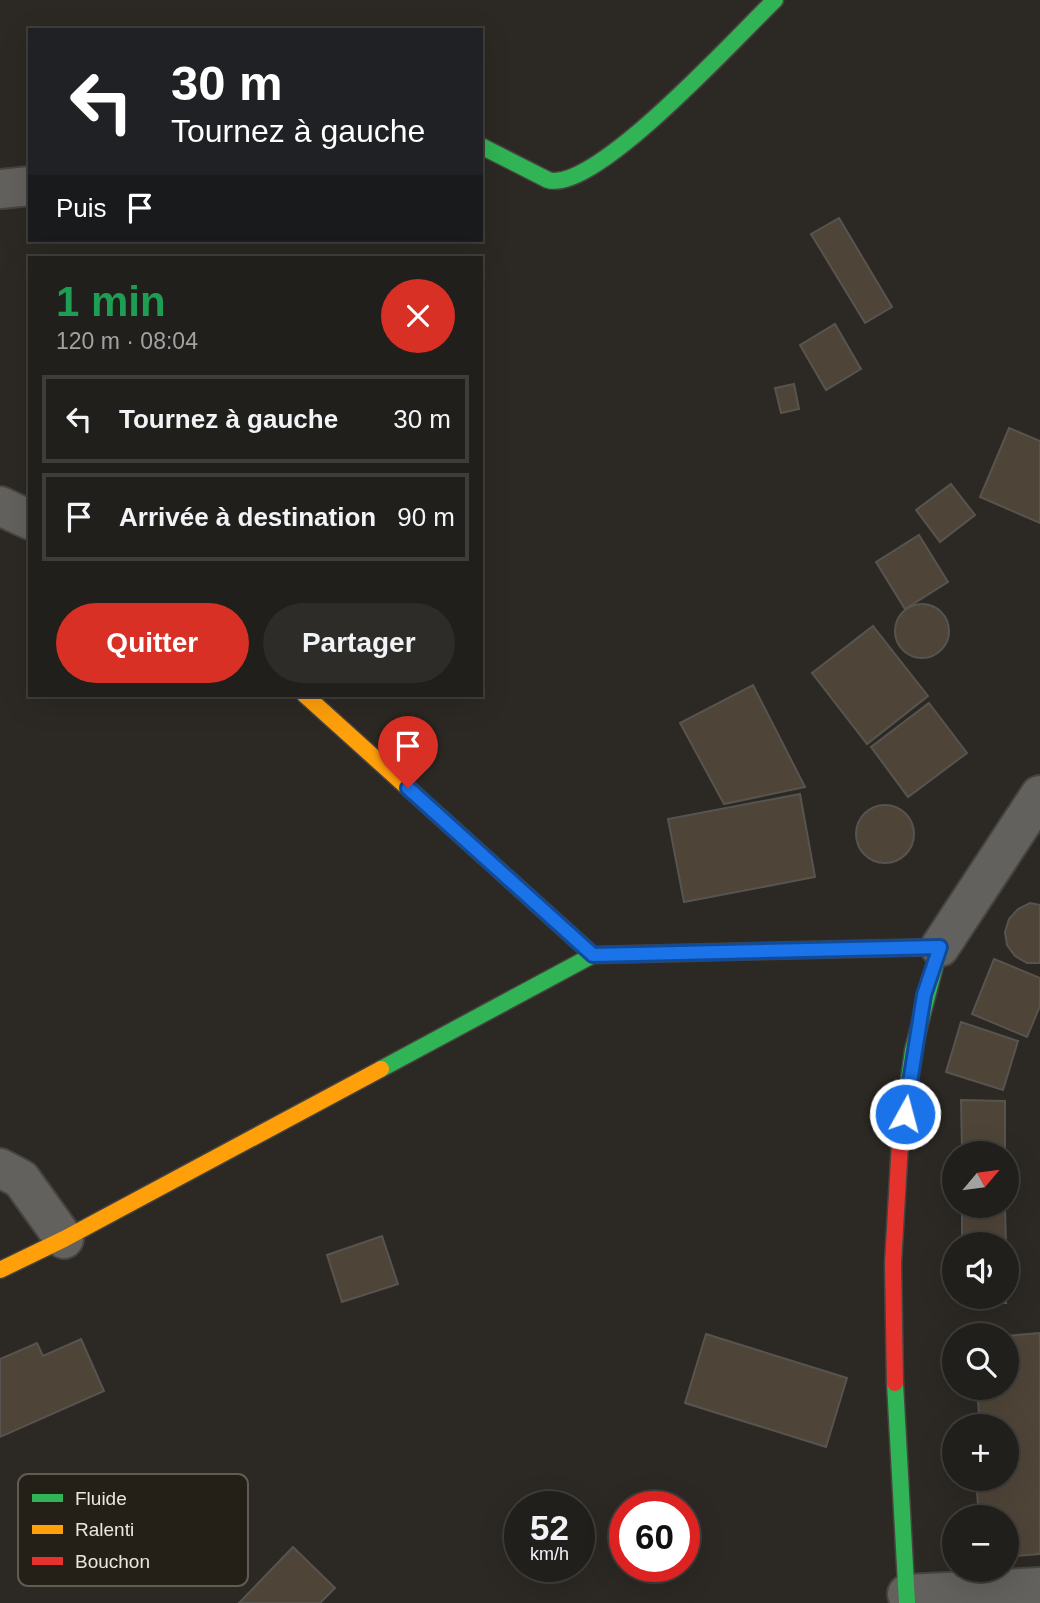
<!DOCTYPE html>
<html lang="fr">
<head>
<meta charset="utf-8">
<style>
	body { margin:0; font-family:Arial,sans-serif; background:#2d2c28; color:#f1f3f6; height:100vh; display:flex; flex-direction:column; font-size:26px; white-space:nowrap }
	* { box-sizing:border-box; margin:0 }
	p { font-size:23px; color:#a2a2a3 }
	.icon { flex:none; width:38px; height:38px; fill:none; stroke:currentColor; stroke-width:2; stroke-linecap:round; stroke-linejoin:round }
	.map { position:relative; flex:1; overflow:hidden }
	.side { position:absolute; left:28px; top:256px; width:455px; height:441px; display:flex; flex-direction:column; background:#211f1b; border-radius:0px; box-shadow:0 7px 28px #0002,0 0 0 2px #3e3d3a }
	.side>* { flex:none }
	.guide { position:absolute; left:28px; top:28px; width:455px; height:214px; border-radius:0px; box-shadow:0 7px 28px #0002,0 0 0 2px #3e3d3a; background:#202124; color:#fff; overflow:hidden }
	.needle { width:46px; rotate:61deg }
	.controls { position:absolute; left:942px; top:1141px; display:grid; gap:14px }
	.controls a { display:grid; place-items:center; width:77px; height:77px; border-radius:50%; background:#211f1b; box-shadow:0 7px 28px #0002,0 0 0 2px #3e3d3a; font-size:35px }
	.speed { position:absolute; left:504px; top:1491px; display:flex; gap:14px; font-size:35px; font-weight:700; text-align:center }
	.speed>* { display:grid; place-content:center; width:91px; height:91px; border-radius:50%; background:#211f1b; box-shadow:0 7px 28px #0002,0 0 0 2px #3e3d3a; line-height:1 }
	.speed small { font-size:18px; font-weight:400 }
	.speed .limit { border:10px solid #d22; background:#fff; color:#111 }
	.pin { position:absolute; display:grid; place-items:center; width:60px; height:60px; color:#fff; margin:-72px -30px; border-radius:50% 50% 50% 0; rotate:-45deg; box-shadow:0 0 7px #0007 }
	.pin .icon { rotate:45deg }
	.me { position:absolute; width:77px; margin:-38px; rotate:7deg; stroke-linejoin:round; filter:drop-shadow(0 0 5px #0008) }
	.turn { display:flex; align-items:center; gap:24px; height:147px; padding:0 28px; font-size:32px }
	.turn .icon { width:91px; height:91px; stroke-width:2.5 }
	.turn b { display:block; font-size:49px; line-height:60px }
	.then { display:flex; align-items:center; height:66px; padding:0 28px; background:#0003; gap:14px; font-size:26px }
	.round { display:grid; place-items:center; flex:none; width:74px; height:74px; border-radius:37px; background:#2d2c28 }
	.headline { display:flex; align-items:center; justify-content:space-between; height:119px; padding:0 28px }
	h1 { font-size:42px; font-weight:800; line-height:52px; color:#1e9e55 }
	.button { display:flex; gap:14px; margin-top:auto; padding:14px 28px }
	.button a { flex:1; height:80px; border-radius:42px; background:#d93025; color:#fff; font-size:28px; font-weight:800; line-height:80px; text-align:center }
	.button a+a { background:#2d2c28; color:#f1f3f6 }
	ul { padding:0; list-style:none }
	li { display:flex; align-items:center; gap:21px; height:88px; margin:0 14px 10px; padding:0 14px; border:4px solid #3e3d3a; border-radius:0px }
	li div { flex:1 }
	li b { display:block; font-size:26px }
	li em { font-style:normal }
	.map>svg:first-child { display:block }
	.building { fill:#4f4438; stroke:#575450; stroke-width:2 }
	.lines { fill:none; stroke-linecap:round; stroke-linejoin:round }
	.street-casing { stroke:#474440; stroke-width:42 }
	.fast-casing { stroke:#474440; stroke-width:19 }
	.slow-casing { stroke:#474440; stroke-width:19 }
	.jam-casing { stroke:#474440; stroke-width:19 }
	.street { stroke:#63615e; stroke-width:38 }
	.fast { stroke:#30b455; stroke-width:16 }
	.slow { stroke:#ff9f0a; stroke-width:16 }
	.jam { stroke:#e5322d; stroke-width:16 }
	.route-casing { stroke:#114b97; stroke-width:18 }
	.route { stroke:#1a73e8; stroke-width:12 }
	.key { fill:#252017; stroke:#605b53; stroke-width:2 }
	.key-label { font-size:19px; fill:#e9e6df }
</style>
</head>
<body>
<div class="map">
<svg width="1040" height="1603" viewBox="0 0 1040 1603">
	<rect width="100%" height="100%" fill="#2c2924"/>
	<g class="building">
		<polygon points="839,218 892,307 865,323 811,234"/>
		<polygon points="835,324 861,369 826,390 800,345"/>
		<polygon points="794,384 799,409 781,413 775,388"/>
		<polygon points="1009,428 1040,441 1040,523 980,497"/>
		<polygon points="951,484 975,515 940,542 916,510"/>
		<polygon points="919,535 948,582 905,609 876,562"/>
		<circle cx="922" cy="631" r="27"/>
		<polygon points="873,626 928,696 867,744 812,673"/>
		<polygon points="753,685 805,787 724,804 680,723"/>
		<polygon points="929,703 967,753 908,797 871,747"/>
		<polygon points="800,794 815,877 684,902 668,819"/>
		<circle cx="885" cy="834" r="29"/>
		<polygon points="1030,903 1040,905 1040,963 1027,963 1015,956 1007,945 1005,932 1009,919 1018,909"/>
		<polygon points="994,959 1040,978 1040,1006 1027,1037 972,1014"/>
		<polygon points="961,1022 1018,1041 1003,1090 946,1072"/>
		<polygon points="961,1100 1005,1101 1005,1153 962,1153"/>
		<polygon points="962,1206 1005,1206 1006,1244 962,1244"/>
		<polygon points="382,1236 398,1284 342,1302 327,1255"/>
		<rect x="963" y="1297" width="43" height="6"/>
		<polygon points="1040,1333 1040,1554 1006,1557 1006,1517 979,1517 976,1479 1006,1479 1006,1426 980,1426 977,1388 1006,1388 1006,1336"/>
		<polygon points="706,1334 847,1378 826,1447 685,1403"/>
		<polygon points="81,1339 104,1391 0,1437 0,1359 37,1343 43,1356"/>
		<polygon points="293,1547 335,1588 320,1603 239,1603"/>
	</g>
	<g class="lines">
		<g class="street-casing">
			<g id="street">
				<polyline points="0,189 30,186"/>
				<polyline points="0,506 30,520"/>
				<polyline points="940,947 1040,795"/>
				<polyline points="0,1168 21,1179 64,1239"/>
				<polyline points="907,1594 1040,1587"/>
			</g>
		</g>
		<g class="fast-casing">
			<g id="fast">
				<path d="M 481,146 L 548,180 C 595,194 738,35 775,0"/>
				<polyline points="381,1069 593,955 940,947 913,1050 900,1143"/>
				<polyline points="895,1383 907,1603"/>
			</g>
		</g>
		<g class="slow-casing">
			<g id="slow">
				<polyline points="305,695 593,955"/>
				<polyline points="0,1270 64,1239 381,1069"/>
			</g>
		</g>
		<g class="jam-casing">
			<polyline id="jam" points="895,1383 893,1263 900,1143"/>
		</g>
		<use href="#street" class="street"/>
		<use href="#fast" class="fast"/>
		<use href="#slow" class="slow"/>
		<use href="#jam" class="jam"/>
	</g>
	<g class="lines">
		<g class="route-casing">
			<polyline id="route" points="408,788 593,955 940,947 924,995 905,1114"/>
		</g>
		<use href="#route" class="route"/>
	</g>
	<rect x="18" y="1474" width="230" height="112" rx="10" class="key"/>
	<rect x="32" y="1494" width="31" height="8" fill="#30b455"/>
	<rect x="32" y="1525" width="31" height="9" fill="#ff9f0a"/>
	<rect x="32" y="1557" width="31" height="8" fill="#e5322d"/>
	<g class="key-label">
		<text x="75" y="1505">Fluide</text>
		<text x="75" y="1536">Ralenti</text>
		<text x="75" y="1568">Bouchon</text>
	</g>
</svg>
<div class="controls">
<a><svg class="needle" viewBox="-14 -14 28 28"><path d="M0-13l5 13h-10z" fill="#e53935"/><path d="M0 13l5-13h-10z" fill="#a2a2a3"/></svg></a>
<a><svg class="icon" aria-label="sound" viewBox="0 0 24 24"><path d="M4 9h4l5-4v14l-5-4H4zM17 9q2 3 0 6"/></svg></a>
<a><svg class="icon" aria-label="search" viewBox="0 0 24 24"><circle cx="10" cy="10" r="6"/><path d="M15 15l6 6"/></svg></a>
<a>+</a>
<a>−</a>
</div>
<div class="speed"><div>52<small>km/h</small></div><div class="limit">60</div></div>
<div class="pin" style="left:408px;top:788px;background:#d93025"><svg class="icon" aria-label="arrive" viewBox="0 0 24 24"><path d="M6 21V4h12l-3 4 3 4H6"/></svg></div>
<svg class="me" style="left:905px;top:1114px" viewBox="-20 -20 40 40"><circle r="17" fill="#1a73e8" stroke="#fff" stroke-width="3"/><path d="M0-11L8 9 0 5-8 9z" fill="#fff"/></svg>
<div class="guide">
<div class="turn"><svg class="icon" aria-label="left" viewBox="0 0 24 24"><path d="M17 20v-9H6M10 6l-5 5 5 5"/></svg><div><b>30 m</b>Tournez à gauche</div></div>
<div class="then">Puis<svg class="icon" aria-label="arrive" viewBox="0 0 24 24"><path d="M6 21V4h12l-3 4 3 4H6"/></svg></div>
</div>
<section class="side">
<div class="headline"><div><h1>1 min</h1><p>120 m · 08:04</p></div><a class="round" style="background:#d93025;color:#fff"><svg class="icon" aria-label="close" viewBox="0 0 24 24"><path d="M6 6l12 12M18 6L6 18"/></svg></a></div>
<ul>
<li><svg class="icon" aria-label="left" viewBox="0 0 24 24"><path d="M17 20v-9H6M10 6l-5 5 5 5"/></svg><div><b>Tournez à gauche</b></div><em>30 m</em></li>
<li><svg class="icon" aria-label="arrive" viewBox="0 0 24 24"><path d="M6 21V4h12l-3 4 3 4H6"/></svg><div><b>Arrivée à destination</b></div><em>90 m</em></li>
</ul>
<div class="button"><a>Quitter</a><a>Partager</a></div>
</section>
</div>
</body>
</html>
